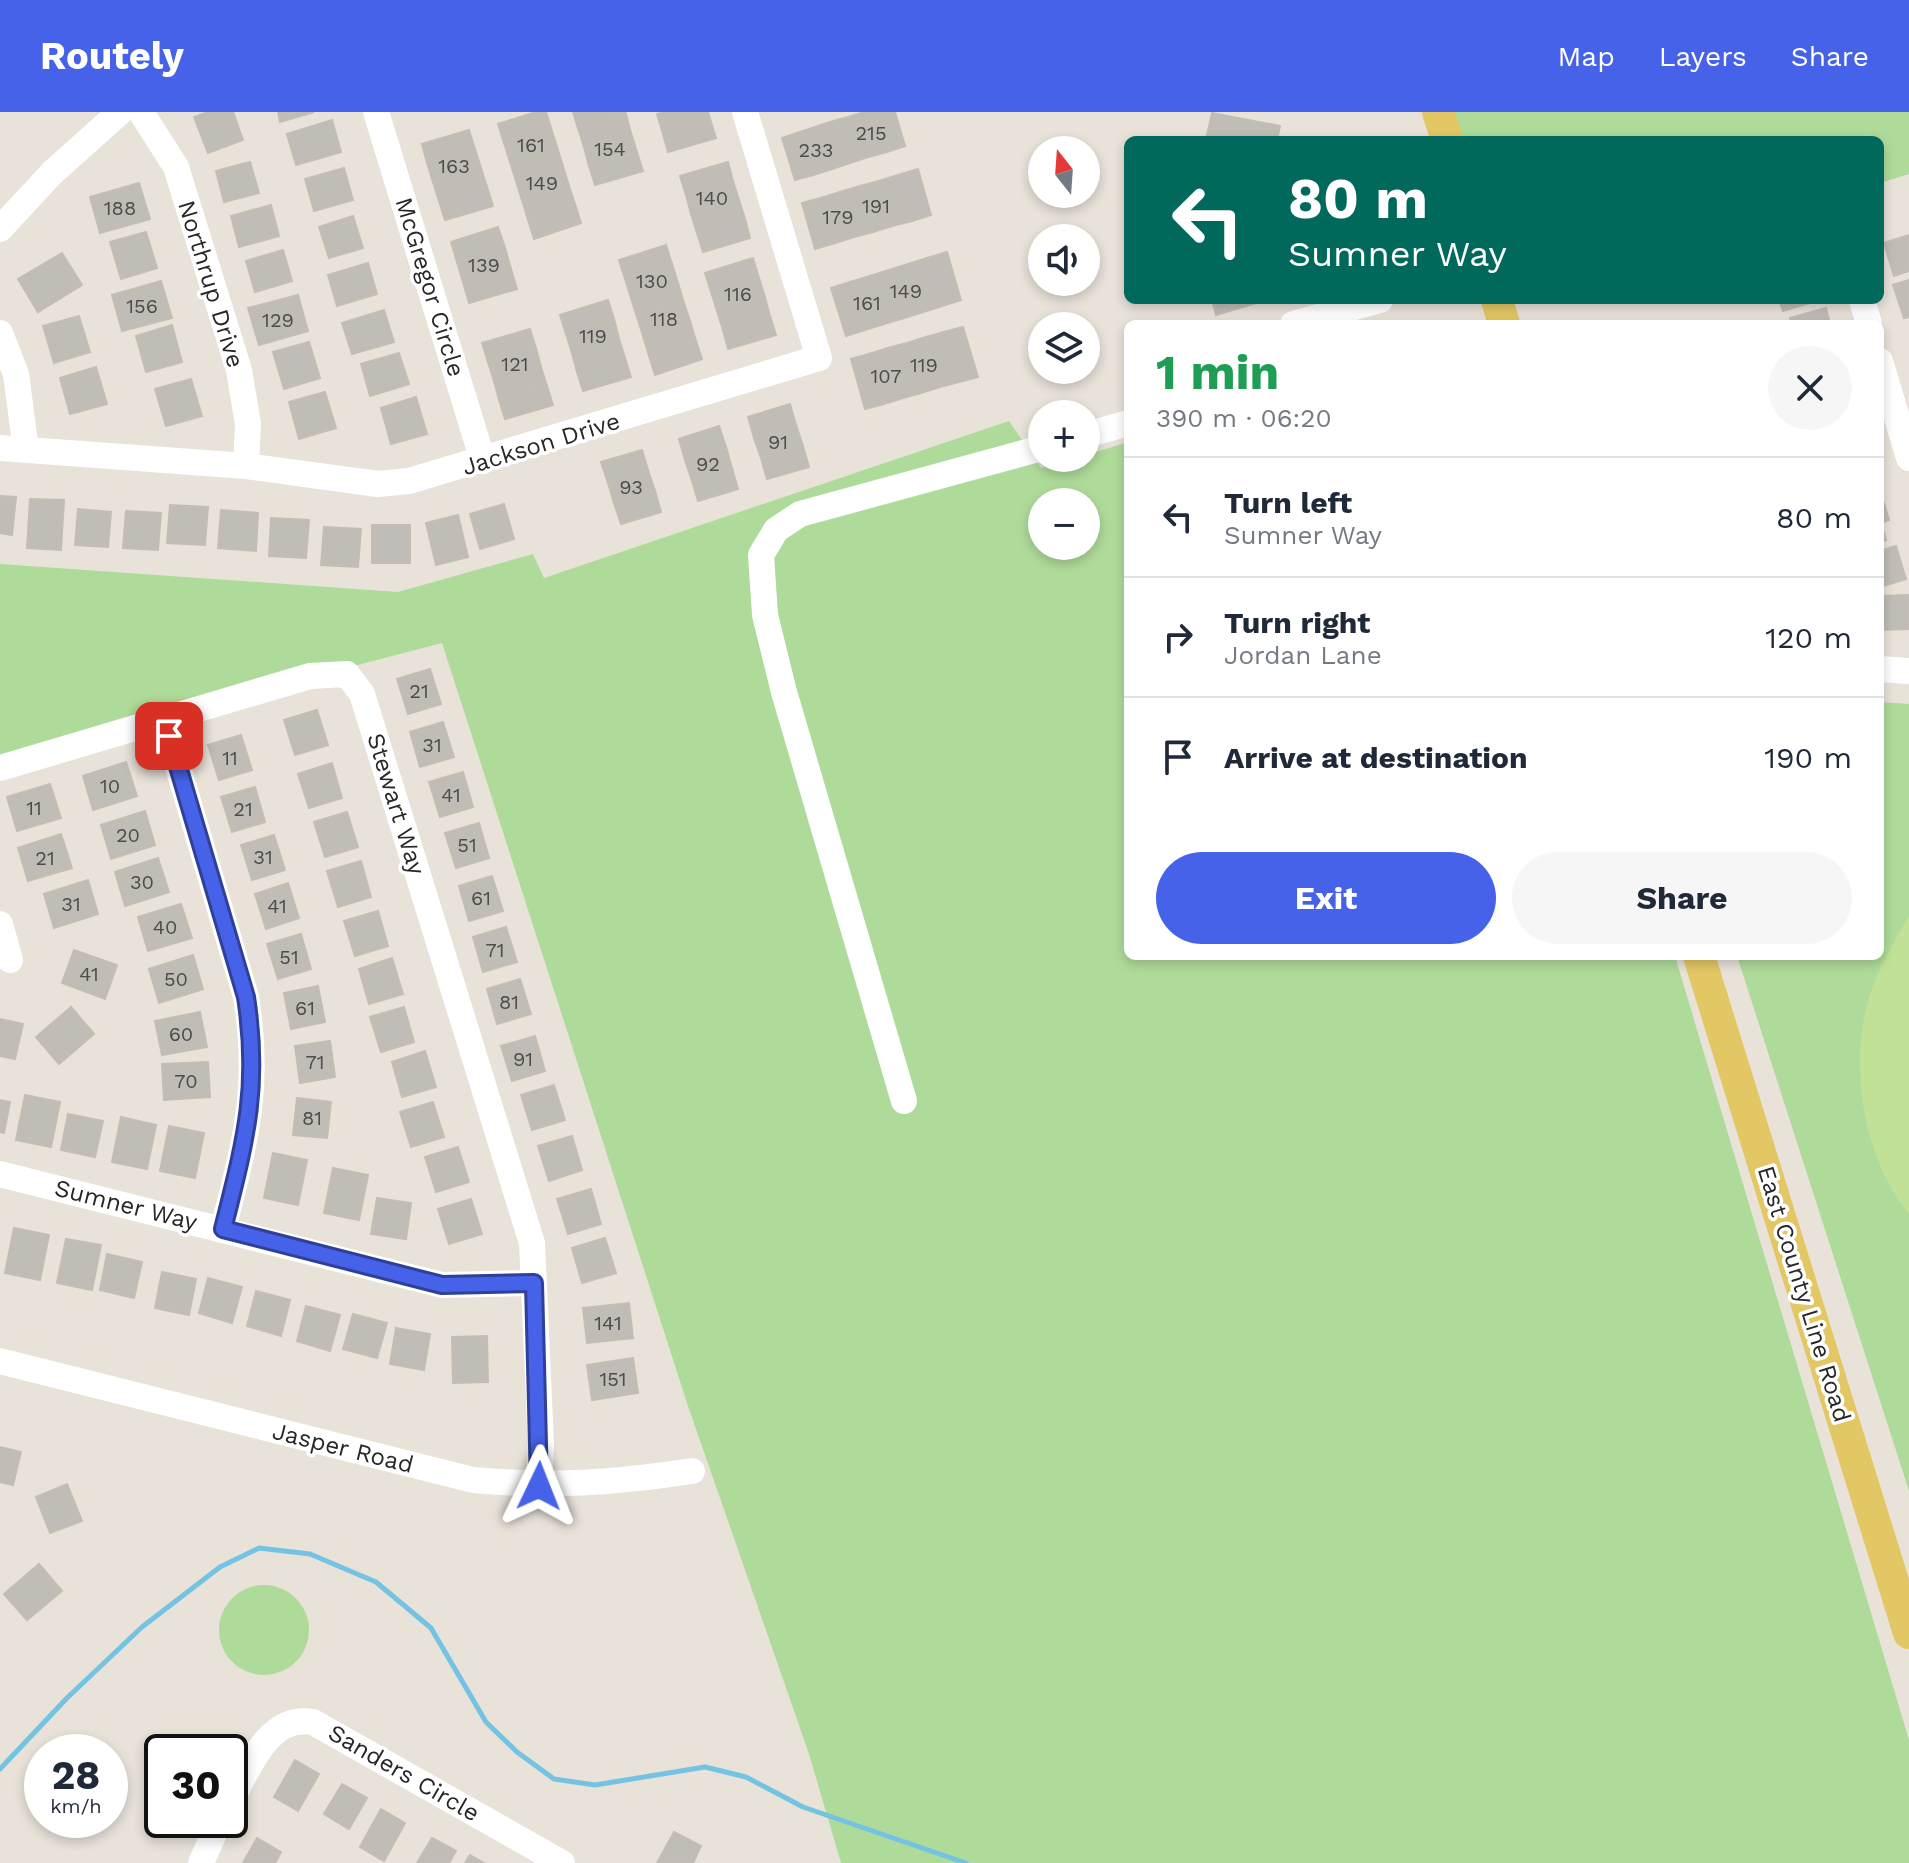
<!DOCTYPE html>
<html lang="en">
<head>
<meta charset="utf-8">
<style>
	body { margin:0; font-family:"Work Sans",sans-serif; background:#f6f6f7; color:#1f2937; height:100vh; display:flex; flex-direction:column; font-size:30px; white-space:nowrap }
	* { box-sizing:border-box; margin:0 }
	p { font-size:26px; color:#747a83 }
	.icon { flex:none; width:44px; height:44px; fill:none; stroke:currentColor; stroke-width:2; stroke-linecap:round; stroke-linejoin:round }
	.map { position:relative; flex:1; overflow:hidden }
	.details { position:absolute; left:1124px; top:208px; width:760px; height:640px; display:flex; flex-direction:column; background:#fff; border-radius:12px; box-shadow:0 4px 12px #0003 }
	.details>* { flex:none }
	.guide { position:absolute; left:1124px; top:24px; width:760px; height:168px; border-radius:12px; box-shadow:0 4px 12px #0003; background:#00695c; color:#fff; overflow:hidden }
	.needle { width:52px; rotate:343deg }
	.fabs { position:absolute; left:1028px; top:24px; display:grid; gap:16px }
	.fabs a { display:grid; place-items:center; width:72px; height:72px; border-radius:50%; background:#fff; box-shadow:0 4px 12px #0003; font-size:40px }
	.speed { position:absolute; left:24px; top:1622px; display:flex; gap:16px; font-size:40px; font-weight:700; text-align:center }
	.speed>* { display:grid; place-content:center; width:104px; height:104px; border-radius:50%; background:#fff; box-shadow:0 4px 12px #0003; line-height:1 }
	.speed small { font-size:20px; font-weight:400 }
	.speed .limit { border:4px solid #111; border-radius:12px; background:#fff; color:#111 }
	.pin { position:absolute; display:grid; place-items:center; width:68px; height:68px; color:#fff; margin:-34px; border-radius:16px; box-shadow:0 4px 12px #0006 }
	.me { position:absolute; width:88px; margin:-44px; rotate:2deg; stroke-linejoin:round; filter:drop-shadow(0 0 6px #0008) }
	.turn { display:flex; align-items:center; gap:28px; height:168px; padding:0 32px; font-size:36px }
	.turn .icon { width:104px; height:104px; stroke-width:2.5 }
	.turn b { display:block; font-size:56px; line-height:68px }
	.round { display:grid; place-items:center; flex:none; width:84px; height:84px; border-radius:42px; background:#f6f6f7 }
	.headline { display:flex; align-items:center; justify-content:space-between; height:136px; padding:0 32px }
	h1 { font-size:48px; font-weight:700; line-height:60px; color:#1e9e55 }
	.cta { display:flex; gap:16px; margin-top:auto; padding:16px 32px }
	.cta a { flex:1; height:92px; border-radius:48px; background:#4662e8; color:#fff; font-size:32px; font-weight:700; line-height:92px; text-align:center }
	.cta a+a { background:#f6f6f7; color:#1f2937 }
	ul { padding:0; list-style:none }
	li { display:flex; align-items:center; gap:24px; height:120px; padding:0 32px; border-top:2px solid #e0e1e3 }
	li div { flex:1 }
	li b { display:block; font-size:30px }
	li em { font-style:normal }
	header { display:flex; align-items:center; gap:48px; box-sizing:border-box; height:112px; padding:0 40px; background:#4662e8; color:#fff }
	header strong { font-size:38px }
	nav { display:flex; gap:44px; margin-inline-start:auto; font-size:28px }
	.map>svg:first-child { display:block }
	.green { fill:#afdb9a; fill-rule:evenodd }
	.pitch { fill:#c0e196 }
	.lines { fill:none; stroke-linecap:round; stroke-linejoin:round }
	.stream { stroke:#74c3e2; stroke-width:5 }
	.building { fill:#c0bcb6; stroke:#c3beb3; stroke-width:2 }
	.minor { stroke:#fff; stroke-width:26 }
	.major { stroke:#e3c764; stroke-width:32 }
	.route-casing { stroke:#2e4097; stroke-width:20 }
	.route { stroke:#4662e8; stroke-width:14 }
	.labels { text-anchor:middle; stroke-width:7; stroke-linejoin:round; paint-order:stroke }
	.number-label { font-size:20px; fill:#4d4c4b }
	.street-label { font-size:24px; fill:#272727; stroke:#fff }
</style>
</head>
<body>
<header>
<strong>Routely</strong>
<nav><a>Map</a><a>Layers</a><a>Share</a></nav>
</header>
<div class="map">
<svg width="1909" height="1751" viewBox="0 0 1909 1751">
	<rect width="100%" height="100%" fill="#e8e2d9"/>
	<g class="green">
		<polygon points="1445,0 1909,0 1909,62 1880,71 1880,28 1454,28"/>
		<path d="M 1009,309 L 1041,356 L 1086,346 L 1086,343 L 1128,330 L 1128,844 L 1675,844 L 1909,1628 L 1909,1751 L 841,1751 L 809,1642 L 688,1294 L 442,531 L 0,646 L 0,452 L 398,480 L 533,442 L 544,466 ZM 1042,390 L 1086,390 L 1086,434 L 1042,434 Z"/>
		<polygon points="1880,590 1909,592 1909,1379 1737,844 1880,844"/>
		<circle cx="264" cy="1518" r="45"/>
	</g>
	<path class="pitch" d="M 1908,805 L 1909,805 L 1909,1102 C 1864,1047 1849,958 1868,889 C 1876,860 1893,831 1908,805 Z"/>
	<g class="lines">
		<polyline class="stream" points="0,1657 67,1586 142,1515 220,1455 259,1436 310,1442 376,1470 431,1516 486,1610 517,1640 554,1667 595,1673 705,1655 746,1665 803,1695 966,1751"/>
	</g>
	<g class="building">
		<polygon points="208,0 233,0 243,28 208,41 194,5"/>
		<polygon points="278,0 314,0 280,10"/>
		<polygon points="536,0 546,0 551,16 504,31 498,12"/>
		<polygon points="573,0 625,0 626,2 578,16"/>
		<polygon points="664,0 708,0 710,7 663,22 657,2"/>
		<polygon points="864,0 875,0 887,40 868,45 855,3"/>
		<polygon points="875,0 895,0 905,34 887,40"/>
		<polygon points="1212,1 1280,14 1277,28 1206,28"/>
		<polygon points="626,2 631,21 584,35 578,16"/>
		<polygon points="855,3 868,45 850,51 837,8"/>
		<polygon points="710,7 716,26 668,40 663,22"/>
		<polygon points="332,8 341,40 296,53 287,22"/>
		<polygon points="837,8 850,51 832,57 818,14"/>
		<polygon points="818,14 832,57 813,63 800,20"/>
		<polygon points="551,16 557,35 510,50 504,31"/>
		<polygon points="469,18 475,37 427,51 422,32"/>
		<polygon points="800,20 813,63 795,68 782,26"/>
		<polygon points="631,21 637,40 589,54 584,35"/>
		<polygon points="557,35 563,54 516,69 510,50"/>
		<polygon points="475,37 481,56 433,70 427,51"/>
		<polygon points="637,40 643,59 595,73 589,54"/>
		<polygon points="250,50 259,81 224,90 216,59"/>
		<polygon points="728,50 733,69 686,83 680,64"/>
		<polygon points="563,54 569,74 522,88 516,69"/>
		<polygon points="344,56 353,88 314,99 305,67"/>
		<polygon points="481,56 487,75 439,89 433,70"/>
		<polygon points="918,57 931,103 912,109 898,63"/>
		<polygon points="898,63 912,109 892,114 879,69"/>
		<polygon points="733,69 739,88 691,102 686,83"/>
		<polygon points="879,69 892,114 873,120 860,74"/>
		<polygon points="139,71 150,107 100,121 90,85"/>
		<polygon points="569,74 575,92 528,108 522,88"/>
		<polygon points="860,74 873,120 854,125 840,80"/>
		<polygon points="487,75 493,94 445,108 439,89"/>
		<polygon points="840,80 854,125 835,131 821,86"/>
		<polygon points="821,86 835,131 815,137 802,91"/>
		<polygon points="739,88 745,107 697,121 691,102"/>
		<polygon points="575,92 581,111 534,127 528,108"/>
		<polygon points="271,93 279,124 239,135 231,104"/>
		<polygon points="353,104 363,136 329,146 319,115"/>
		<polygon points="745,107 750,126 703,140 697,121"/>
		<polygon points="498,115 505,136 457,150 451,130"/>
		<polygon points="146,120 157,156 121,167 110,130"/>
		<polygon points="1909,123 1909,159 1894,164 1884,131"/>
		<polygon points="666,133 672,152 625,167 619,148"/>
		<polygon points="505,136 511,157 463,170 457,150"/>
		<polygon points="283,138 292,169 255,180 246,149"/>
		<polygon points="947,140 961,188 942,194 927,146"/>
		<polygon points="62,141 82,173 38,200 18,167"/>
		<polygon points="753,146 759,166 711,180 705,161"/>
		<polygon points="927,146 942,194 923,200 908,152"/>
		<polygon points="368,151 377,182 337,194 328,163"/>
		<polygon points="672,152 678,171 631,186 625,167"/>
		<polygon points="908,152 923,200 904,206 889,158"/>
		<polygon points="511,157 517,177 469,191 463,170"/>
		<polygon points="889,158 904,206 884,212 870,164"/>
		<polygon points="870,164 884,212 865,218 850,170"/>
		<polygon points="759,166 765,185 717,199 711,180"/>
		<polygon points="1909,168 1909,205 1904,206 1893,173"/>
		<polygon points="161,169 172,206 122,219 112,183"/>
		<polygon points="850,170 865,218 846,224 831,176"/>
		<polygon points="678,171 684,191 637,205 631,186"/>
		<polygon points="298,183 308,219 259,233 248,196"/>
		<polygon points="765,185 770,204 723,218 717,199"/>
		<polygon points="608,188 614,207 566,222 560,203"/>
		<polygon points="1212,188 1259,188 1260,190 1216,203"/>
		<polygon points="1779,188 1820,188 1783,199"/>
		<polygon points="684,191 690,209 643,224 637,205"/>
		<polygon points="1826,196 1830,212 1792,212 1790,206"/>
		<polygon points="384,198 394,230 352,242 342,211"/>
		<polygon points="79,204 90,240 54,251 43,214"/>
		<polygon points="770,204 776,223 728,237 723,218"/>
		<polygon points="614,207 619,227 572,241 566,222"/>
		<polygon points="690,209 696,229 649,244 643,224"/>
		<polygon points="172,213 182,250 146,260 136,224"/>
		<polygon points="963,215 978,265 959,270 944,220"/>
		<polygon points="530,217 536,236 488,250 482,231"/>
		<polygon points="944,220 959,270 940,275 926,225"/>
		<polygon points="926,225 940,275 921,281 907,231"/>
		<polygon points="619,227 625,246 577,260 572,241"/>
		<polygon points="696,229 702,247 655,263 649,244"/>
		<polygon points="309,230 320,266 284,277 273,240"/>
		<polygon points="907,231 921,281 903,286 888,236"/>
		<polygon points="536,236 541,255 494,269 488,250"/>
		<polygon points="888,236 903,286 884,292 869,242"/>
		<polygon points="399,241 409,272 370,284 361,252"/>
		<polygon points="869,242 884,292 865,297 851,247"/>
		<polygon points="625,246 631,265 583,279 577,260"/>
		<polygon points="96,255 107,292 70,302 60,266"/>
		<polygon points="541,255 547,274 499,288 494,269"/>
		<polygon points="191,267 202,304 166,314 155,277"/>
		<polygon points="547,274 553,293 505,307 499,288"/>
		<polygon points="325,280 336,316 299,327 289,290"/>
		<polygon points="416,285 427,322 391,332 381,296"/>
		<polygon points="790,292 796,313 754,326 748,305"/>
		<polygon points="796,313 803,334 761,346 754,326"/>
		<polygon points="719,314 726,335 685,348 679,327"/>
		<polygon points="803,334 809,355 767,367 761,346"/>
		<polygon points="726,335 732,356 692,369 685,348"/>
		<polygon points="642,338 648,358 608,371 601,350"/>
		<polygon points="732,356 738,377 698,389 692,369"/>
		<polygon points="648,358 655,379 614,391 608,371"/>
		<polygon points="655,379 661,400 621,412 614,391"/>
		<polygon points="0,384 16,385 12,423 0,421"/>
		<polygon points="30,387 64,388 61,438 27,436"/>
		<polygon points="1884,391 1889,408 1881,411 1886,428 1880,430 1880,392"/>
		<polygon points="504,392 514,427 480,437 470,402"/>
		<polygon points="170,393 208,395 205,433 167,431"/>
		<polygon points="78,397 111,400 108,435 75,433"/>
		<polygon points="221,398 258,401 256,439 218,436"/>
		<polygon points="126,399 161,401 158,438 123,436"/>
		<polygon points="458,403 468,445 436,453 426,411"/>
		<polygon points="271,406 309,408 306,446 269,444"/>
		<rect x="372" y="413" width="38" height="38"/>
		<polygon points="324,415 361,417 358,455 321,453"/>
		<polygon points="1896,434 1906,467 1880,475 1880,439"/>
		<polygon points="1909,483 1909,517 1880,518 1880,484"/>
		<polygon points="430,557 441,592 408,602 397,567"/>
		<polygon points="317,598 328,633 295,643 284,608"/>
		<polygon points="443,610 454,645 420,655 410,620"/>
		<polygon points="241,623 252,658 219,668 208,633"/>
		<polygon points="126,650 137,684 93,698 83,664"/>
		<polygon points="332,651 342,686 309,696 298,662"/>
		<polygon points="463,660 473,695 440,705 429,670"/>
		<polygon points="50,672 61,706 17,719 7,685"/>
		<polygon points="255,675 265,710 232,720 221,685"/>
		<polygon points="145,699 155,733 111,747 101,713"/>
		<polygon points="347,700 358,735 325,745 314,710"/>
		<polygon points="479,711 489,746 456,756 445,721"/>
		<polygon points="61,722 72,756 28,769 18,736"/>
		<polygon points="274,723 285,758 252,768 241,733"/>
		<polygon points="158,746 169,780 125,794 115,760"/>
		<polygon points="361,749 371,785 338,795 327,759"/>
		<polygon points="492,764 503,799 469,809 459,774"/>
		<polygon points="88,768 98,802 54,816 44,782"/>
		<polygon points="288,771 299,806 266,817 255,782"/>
		<polygon points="181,792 192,826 148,839 138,805"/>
		<polygon points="378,799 388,834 355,844 344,809"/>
		<polygon points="506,815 517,850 483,860 473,825"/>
		<polygon points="301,822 311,857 278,867 267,832"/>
		<polygon points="74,838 117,853 105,887 62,871"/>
		<polygon points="193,843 203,877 159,891 149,857"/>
		<polygon points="392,846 403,882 369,892 359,857"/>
		<polygon points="520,867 531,902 497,912 487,877"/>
		<polygon points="318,874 325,910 291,917 284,881"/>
		<polygon points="71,895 94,922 59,952 36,925"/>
		<polygon points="404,895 414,930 381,940 370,905"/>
		<polygon points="200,900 207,935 162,943 155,909"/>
		<polygon points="0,907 23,912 15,947 0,944"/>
		<polygon points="535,924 545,959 512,969 501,934"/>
		<polygon points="330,929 335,965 300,971 295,934"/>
		<polygon points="425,939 436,975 402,985 392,950"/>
		<polygon points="208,950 210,985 164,988 162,952"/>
		<polygon points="554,973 565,1008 532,1018 521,983"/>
		<polygon points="25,983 60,990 51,1035 16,1028"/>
		<polygon points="297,986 331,990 327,1026 293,1023"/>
		<polygon points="0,988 10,990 4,1021 0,1020"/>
		<polygon points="433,990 444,1025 411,1035 400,1000"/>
		<polygon points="68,1002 103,1009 95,1045 61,1038"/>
		<polygon points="121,1005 156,1013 147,1057 112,1050"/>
		<polygon points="169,1014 204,1021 195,1066 160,1059"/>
		<polygon points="572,1024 582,1058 549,1069 538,1034"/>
		<polygon points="458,1035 469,1070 436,1080 425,1045"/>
		<polygon points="273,1041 307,1048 298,1093 264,1086"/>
		<polygon points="333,1056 368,1063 359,1108 324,1101"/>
		<polygon points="591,1077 601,1112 568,1122 557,1087"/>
		<polygon points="377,1086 411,1091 406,1127 371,1122"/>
		<polygon points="471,1087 482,1122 449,1132 438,1097"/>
		<polygon points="14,1116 49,1123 40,1168 5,1161"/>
		<polygon points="605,1126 616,1161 582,1171 572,1136"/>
		<polygon points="66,1127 101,1133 92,1178 57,1171"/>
		<polygon points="107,1142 142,1150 134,1186 100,1178"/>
		<polygon points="162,1160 196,1167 189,1203 155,1196"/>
		<polygon points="208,1166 242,1175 232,1211 199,1201"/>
		<polygon points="256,1179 290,1188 281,1224 247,1214"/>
		<polygon points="629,1191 633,1226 587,1231 583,1196"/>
		<polygon points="306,1194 340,1203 330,1239 297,1229"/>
		<polygon points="353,1202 387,1211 377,1246 343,1237"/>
		<polygon points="396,1216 430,1222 424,1258 390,1252"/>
		<polygon points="487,1224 488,1270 453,1271 452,1225"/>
		<polygon points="633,1246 638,1281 592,1288 587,1253"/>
		<polygon points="0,1335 21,1340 13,1373 0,1370"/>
		<polygon points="67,1372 82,1409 50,1421 36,1385"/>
		<polygon points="39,1452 62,1479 27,1508 4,1482"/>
		<polygon points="295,1648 319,1662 298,1699 274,1685"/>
		<polygon points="342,1672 367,1686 349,1717 324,1702"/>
		<polygon points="381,1697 405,1711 384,1749 360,1735"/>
		<polygon points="674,1720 701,1734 693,1751 657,1751"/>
		<polygon points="257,1726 281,1740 275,1751 243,1751"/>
		<polygon points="432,1726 456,1739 449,1751 417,1751"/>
		<polygon points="470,1743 484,1751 465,1751"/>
	</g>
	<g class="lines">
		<g class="minor">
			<polyline points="141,0 176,55 239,258 248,312 246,354"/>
			<polyline points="376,0 483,349"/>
			<polyline points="0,117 52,61 120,0"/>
			<polyline points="1862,188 1869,212"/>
			<polyline points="1293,212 1380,188"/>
			<polyline points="0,221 16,262 26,338"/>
			<polyline points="1880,249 1909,346"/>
			<polyline points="1086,323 1128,311"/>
			<polyline points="0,336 246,354 378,372 409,369 819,246 745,0"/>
			<polyline points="1880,557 1909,559"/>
			<path d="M 164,608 L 246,885 C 261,976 245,1030 223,1117"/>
			<polyline points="0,656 310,564 347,562 362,582 532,1131 541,1332 539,1374"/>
			<polyline points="0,812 10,848"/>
			<polyline points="904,989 784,580 765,503 761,443 776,418 800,402 1042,336"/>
			<polyline points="0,1062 442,1173 534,1171"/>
			<path d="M 0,1249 L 473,1368 C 554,1375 612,1371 692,1359"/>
			<path d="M 230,1690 C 249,1657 267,1602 313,1610 L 562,1751"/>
			<polyline points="201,1751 220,1708"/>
		</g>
		<g class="major">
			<polyline points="1438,0 1447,28"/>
			<polyline points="1497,188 1504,212"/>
			<polyline points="1699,844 1909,1521"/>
		</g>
	</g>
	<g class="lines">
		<g class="route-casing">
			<path id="route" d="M 169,624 L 246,885 C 260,977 245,1029 223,1117 L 442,1173 L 534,1171 L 539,1374"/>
		</g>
		<use href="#route" class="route"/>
	</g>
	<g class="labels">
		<g class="number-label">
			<text x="871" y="28">215</text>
			<text x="531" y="40">161</text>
			<text x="610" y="44">154</text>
			<text x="816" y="45">233</text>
			<text x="454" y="61">163</text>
			<text x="542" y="78">149</text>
			<text x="712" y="93">140</text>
			<text x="876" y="101">191</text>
			<text x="120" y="103">188</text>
			<text x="838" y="112">179</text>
			<text x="484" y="160">139</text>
			<text x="652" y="176">130</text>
			<text x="906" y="186">149</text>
			<text x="738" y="189">116</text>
			<text x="867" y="198">161</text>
			<text x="142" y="201">156</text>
			<text x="664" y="214">118</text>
			<text x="278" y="215">129</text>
			<text x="593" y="231">119</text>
			<text x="515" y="259">121</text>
			<text x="924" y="260">119</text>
			<text x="886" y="271">107</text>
			<text x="778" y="337">91</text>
			<text x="708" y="359">92</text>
			<text x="631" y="382">93</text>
			<text x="419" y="586">21</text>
			<text x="432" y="640">31</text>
			<text x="230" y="653">11</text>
			<text x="110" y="681">10</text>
			<text x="451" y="690">41</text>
			<text x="34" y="703">11</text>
			<text x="243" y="704">21</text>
			<text x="128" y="730">20</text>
			<text x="467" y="740">51</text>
			<text x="263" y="752">31</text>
			<text x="45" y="753">21</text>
			<text x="142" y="777">30</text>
			<text x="481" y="793">61</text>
			<text x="71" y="799">31</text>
			<text x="277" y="801">41</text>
			<text x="165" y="822">40</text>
			<text x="495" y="845">71</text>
			<text x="289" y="852">51</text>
			<text x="89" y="869">41</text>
			<text x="176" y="874">50</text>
			<text x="509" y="897">81</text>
			<text x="305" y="903">61</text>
			<text x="181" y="929">60</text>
			<text x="523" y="954">91</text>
			<text x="315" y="957">71</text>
			<text x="186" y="976">70</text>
			<text x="312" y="1013">81</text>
			<text x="608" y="1218">141</text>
			<text x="613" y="1274">151</text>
		</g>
		<g class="street-label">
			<text transform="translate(211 172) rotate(73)" y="8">Northrup Drive</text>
			<text transform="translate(430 175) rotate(73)" y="8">McGregor Circle</text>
			<text transform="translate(541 332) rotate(-17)" y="8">Jackson Drive</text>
			<text transform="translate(396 692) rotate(73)" y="8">Stewart Way</text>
			<text transform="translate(126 1093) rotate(14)" y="8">Sumner Way</text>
			<text transform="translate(1804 1182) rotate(73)" y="8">East County Line Road</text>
			<text transform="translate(343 1336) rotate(14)" y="8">Jasper Road</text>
			<text transform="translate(404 1661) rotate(30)" y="8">Sanders Circle</text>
		</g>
	</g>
</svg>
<div class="fabs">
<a><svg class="needle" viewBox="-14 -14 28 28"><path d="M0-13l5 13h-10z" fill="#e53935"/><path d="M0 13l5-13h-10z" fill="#747a83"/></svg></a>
<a><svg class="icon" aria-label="sound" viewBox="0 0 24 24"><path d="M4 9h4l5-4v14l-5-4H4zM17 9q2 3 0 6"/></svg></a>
<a><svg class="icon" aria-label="layers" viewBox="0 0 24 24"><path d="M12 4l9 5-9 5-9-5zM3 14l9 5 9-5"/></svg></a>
<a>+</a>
<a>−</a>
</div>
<div class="speed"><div>28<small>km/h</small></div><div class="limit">30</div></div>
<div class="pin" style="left:169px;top:624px;background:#d93025"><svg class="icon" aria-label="arrive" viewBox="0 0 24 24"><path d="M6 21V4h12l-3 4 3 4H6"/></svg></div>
<svg class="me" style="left:539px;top:1374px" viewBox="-20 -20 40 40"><path d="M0-17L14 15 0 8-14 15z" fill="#4662e8" stroke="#fff" stroke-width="4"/></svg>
<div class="guide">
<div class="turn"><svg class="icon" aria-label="left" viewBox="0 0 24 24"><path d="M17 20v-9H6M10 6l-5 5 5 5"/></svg><div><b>80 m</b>Sumner Way</div></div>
</div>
<section class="details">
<div class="headline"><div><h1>1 min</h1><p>390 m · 06:20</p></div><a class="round"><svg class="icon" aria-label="close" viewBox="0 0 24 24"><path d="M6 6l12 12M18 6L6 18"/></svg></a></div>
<ul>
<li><svg class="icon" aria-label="left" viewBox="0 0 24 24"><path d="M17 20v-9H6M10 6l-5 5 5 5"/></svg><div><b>Turn left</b><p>Sumner Way</p></div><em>80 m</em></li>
<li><svg class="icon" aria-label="right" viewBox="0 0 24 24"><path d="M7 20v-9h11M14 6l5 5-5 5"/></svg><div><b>Turn right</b><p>Jordan Lane</p></div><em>120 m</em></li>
<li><svg class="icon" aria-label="arrive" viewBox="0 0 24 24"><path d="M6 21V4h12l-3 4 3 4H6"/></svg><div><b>Arrive at destination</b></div><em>190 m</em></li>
</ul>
<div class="cta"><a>Exit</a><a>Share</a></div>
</section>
</div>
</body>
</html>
